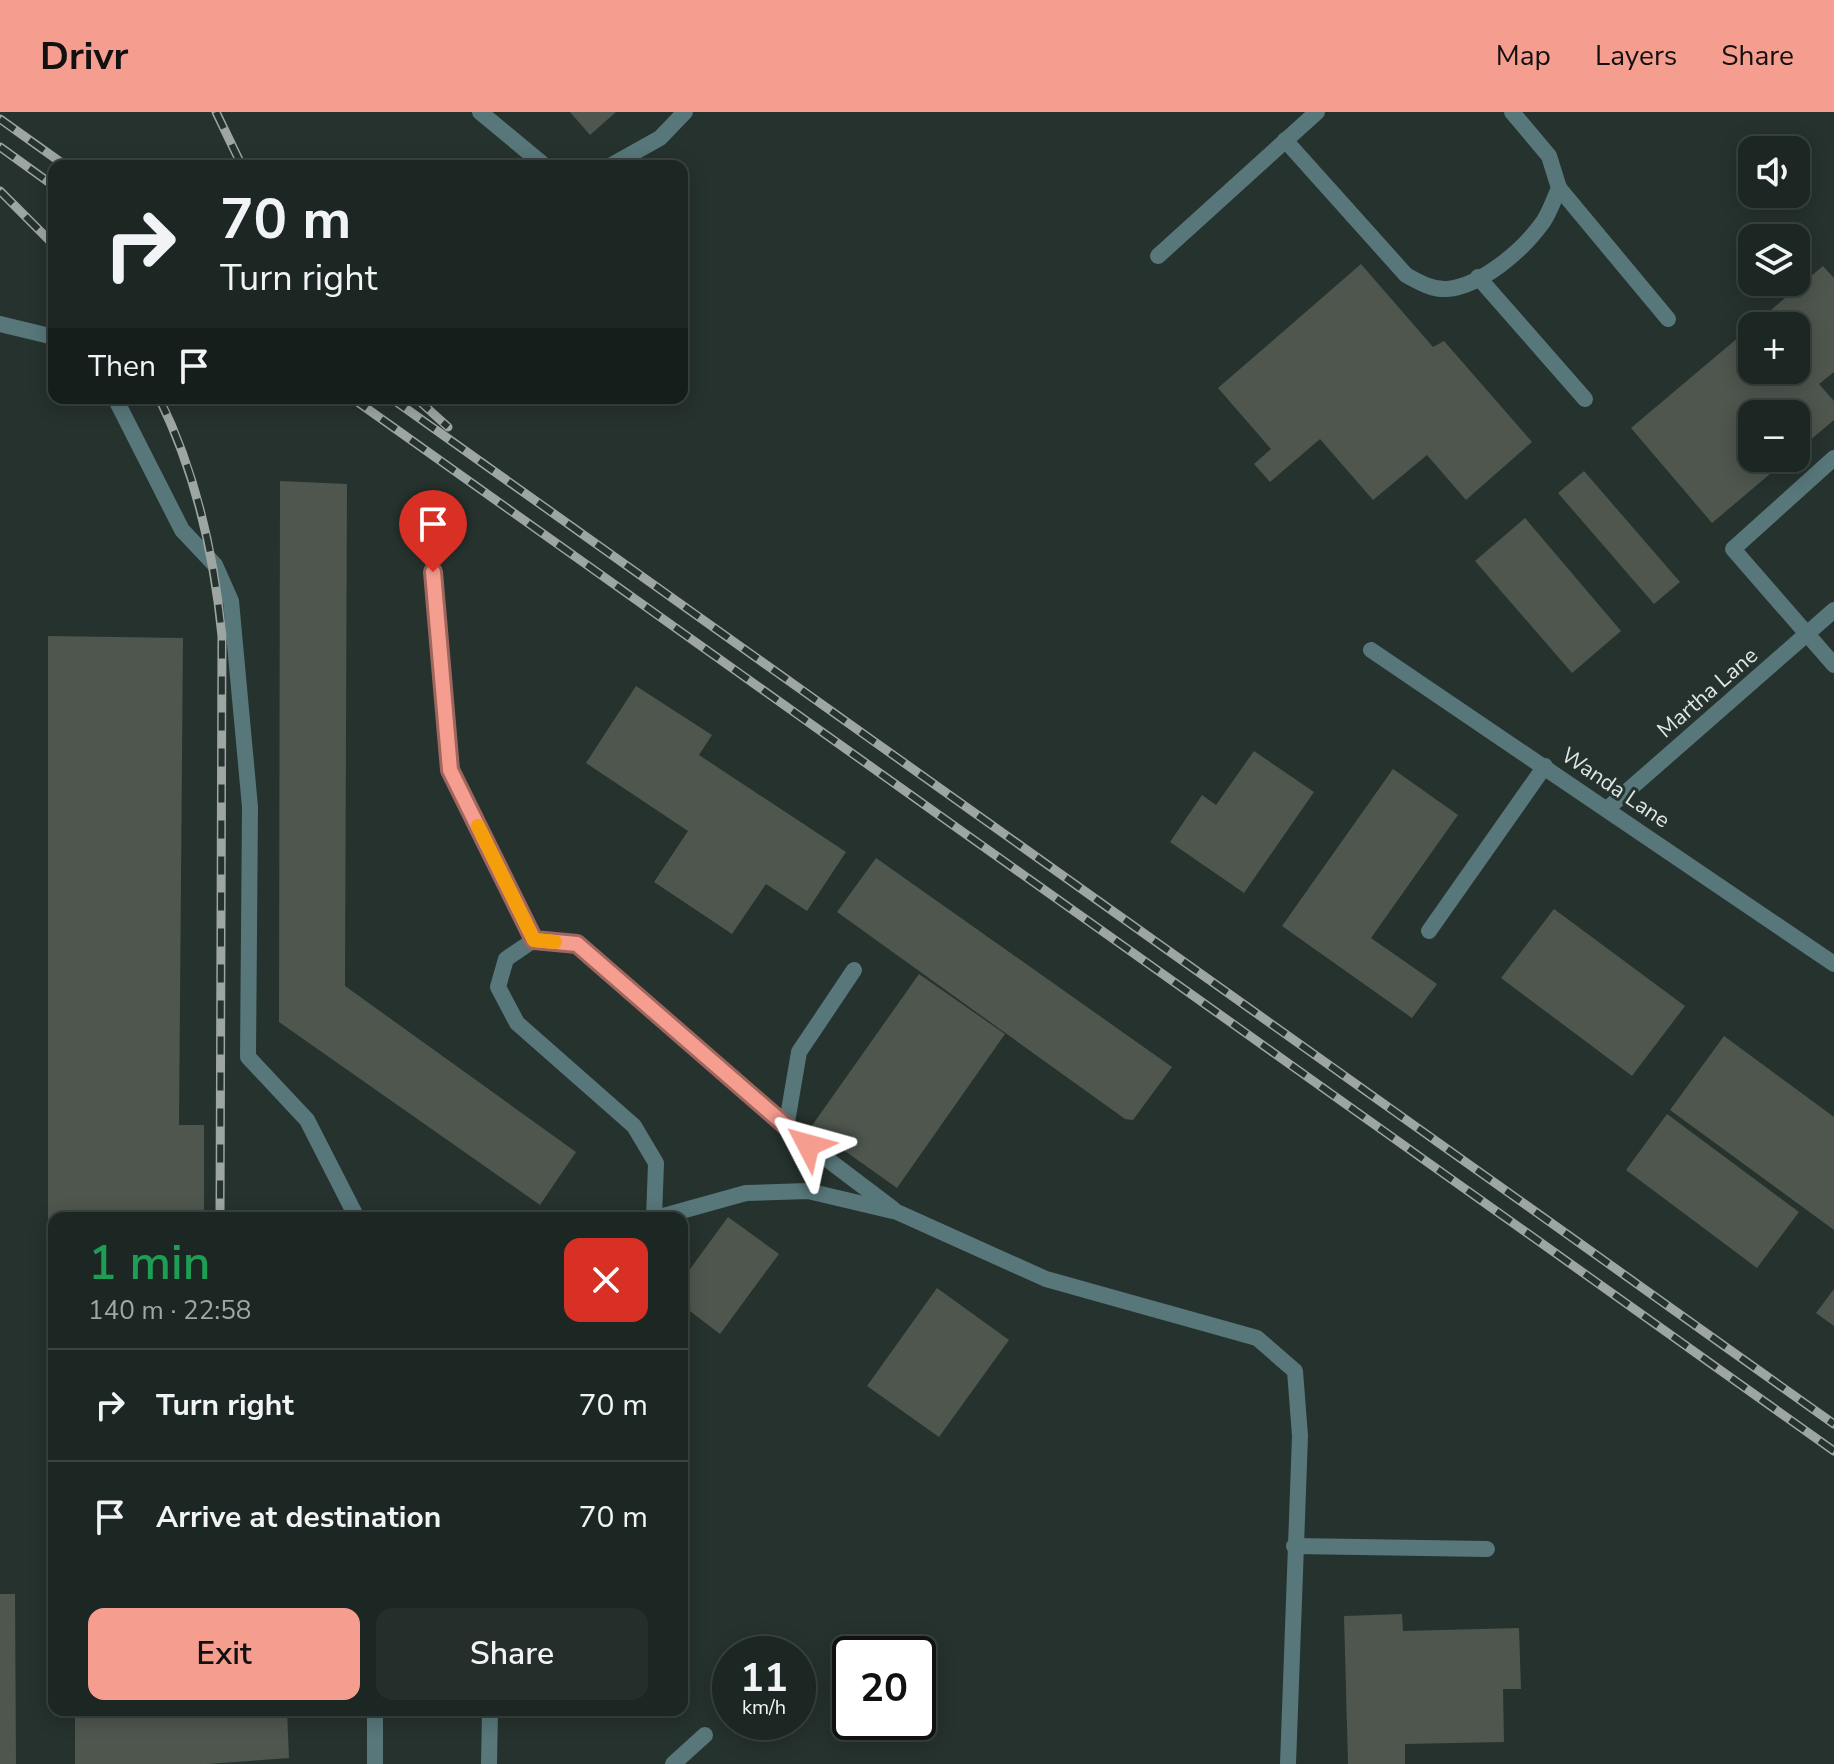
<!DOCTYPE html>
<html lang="en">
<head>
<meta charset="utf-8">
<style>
	body { margin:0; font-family:"Nunito Sans",sans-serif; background:#252e2a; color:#f1f3f6; height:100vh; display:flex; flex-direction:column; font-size:30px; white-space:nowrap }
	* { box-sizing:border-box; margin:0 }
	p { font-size:26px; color:#a0a5a5 }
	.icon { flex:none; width:44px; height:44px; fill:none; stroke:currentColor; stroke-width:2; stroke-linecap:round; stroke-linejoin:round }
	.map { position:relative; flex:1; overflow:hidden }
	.drawer { position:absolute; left:48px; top:1100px; width:640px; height:504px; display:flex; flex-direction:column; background:#1c2622; border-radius:16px; box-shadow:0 4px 20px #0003,0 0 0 2px #3a4340 }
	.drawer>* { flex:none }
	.top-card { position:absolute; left:48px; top:48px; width:640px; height:244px; border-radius:16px; box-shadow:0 4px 20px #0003,0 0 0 2px #3a4340; background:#1c2622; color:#f1f3f6; overflow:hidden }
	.tools { position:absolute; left:1738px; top:24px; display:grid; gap:16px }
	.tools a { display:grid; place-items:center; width:72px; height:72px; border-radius:16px; background:#1c2622; box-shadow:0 4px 20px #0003,0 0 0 2px #3a4340; font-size:40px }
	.speed { position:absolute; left:712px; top:1524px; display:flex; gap:16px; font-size:40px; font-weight:700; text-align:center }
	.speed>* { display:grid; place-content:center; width:104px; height:104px; border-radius:50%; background:#1c2622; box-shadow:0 4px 20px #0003,0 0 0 2px #3a4340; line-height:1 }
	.speed small { font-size:20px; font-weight:400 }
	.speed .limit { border:4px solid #111; border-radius:12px; background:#fff; color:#111 }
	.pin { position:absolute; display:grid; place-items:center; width:68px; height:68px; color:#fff; margin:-82px -34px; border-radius:50% 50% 50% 0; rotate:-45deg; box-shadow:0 0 8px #0007 }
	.pin .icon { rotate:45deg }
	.me { position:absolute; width:88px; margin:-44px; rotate:309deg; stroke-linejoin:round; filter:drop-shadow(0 0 6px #0008) }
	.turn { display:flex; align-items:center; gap:28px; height:168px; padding:0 40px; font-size:36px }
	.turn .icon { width:104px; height:104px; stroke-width:2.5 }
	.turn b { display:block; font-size:56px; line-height:68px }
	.then { display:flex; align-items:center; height:76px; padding:0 40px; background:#0003; gap:16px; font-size:30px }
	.round { display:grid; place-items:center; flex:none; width:84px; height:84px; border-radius:16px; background:#252e2a }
	.overview { display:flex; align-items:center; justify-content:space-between; height:136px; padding:0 40px }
	h1 { font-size:48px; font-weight:600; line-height:60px; color:#1e9e55 }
	.cta { display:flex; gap:16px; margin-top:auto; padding:16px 40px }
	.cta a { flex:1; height:92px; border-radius:16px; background:#f59d8f; color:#111; font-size:32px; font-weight:600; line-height:92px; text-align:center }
	.cta a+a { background:#252e2a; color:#f1f3f6 }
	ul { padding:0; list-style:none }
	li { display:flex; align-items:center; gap:24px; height:112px; padding:0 40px; border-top:2px solid #3a4340 }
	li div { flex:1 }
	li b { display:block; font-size:30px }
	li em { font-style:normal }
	header { display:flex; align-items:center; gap:48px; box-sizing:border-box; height:112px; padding:0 40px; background:#f59d8f; color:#111 }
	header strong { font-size:38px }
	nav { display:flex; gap:44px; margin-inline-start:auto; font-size:28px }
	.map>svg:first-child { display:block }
	.building { fill:#4e564e; fill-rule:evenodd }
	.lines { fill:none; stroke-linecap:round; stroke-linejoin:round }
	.service { stroke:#57777a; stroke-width:16 }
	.minor { stroke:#57777a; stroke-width:16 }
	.rail-casing { stroke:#9da6a3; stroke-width:9 }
	.rail { stroke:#26322e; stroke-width:6; stroke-dasharray:18; stroke-linecap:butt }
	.route-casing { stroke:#9f665d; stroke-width:20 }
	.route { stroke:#f59d8f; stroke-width:14 }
	.slow { stroke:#f59e0b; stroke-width:14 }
	.labels { text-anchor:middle; stroke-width:6; stroke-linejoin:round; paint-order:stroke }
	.street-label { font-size:22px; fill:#dfe6e4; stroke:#26322e }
</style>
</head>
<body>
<header>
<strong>Drivr</strong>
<nav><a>Map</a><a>Layers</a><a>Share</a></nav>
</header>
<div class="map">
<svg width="1834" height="1652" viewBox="0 0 1834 1652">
	<rect width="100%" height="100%" fill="#26322e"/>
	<g class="building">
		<polygon points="570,0 616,0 590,23"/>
		<polygon points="1361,152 1433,235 1444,229 1532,330 1466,388 1427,343 1373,388 1320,327 1270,370 1254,352 1271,337 1218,276"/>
		<path d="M 1823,154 L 1834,166 L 1834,260 L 1819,272 L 1834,289 L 1834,308 L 1796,340 L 1796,302 L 1752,302 L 1752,346 L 1789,346 L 1712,411 L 1631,316 ZM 1752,214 L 1796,214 L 1796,258 L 1752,258 Z"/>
		<polygon points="1584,359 1680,470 1654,492 1558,381"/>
		<polygon points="280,369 347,372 345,874 576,1040 540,1093 279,910"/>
		<polygon points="1525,406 1621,519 1572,561 1475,449"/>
		<polygon points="48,524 183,526 179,1013 204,1013 204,1106 54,1106 54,1246 48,1246"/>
		<polygon points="636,574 712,623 699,643 846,740 807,799 766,772 732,822 654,770 688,719 586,651"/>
		<polygon points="1254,639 1314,680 1244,781 1170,730 1202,683 1216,693"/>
		<polygon points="1393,657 1458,703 1371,826 1437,872 1412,906 1282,814"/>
		<polygon points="876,746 1172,955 1133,1008 1125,1007 837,800"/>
		<polygon points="1554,797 1685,894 1632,964 1501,866"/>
		<polygon points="919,862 1005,922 897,1076 811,1015"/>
		<polygon points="1724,924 1834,1005 1834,1118 1670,998"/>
		<polygon points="1667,1002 1799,1100 1757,1156 1626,1058"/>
		<polygon points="728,1105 779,1142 720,1222 682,1193 682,1168"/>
		<polygon points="937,1176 1009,1228 939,1325 867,1274"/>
		<polygon points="1834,1177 1834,1214 1816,1201"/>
		<polygon points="0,1482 15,1482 16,1652 0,1652"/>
		<polygon points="1402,1502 1403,1519 1519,1516 1521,1577 1503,1577 1504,1630 1405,1632 1405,1652 1348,1652 1344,1504"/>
		<polygon points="75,1598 287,1598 289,1646 207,1652 75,1652"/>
	</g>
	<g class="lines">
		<g class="service">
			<polyline points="480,0 545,54"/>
			<path d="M 1285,28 L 1406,163 C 1419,170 1432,178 1447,177 C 1482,174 1524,137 1543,110 C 1550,100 1554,87 1559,76 L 1549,44 L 1512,0"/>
			<polyline points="610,54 660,26 685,0"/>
			<polyline points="1559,76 1668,207"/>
			<polyline points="1158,144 1317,0"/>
			<polyline points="1478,165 1585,287"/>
			<polyline points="0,212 54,225"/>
			<polyline points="115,286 182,418 215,453 231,489 250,695 248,945 307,1008 357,1106"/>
			<polyline points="1834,346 1733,437 1834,553"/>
			<polyline points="433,460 450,658 534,828"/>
			<polyline points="1429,819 1545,654"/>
			<polyline points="854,858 799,940 786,1016 893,1097"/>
			<polyline points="654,1106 656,1051 634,1014 517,911 498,875 506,847 534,828 577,832 786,1016"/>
			<polyline points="656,1106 746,1081 808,1079 897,1100 1046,1167 1257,1226 1295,1259 1300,1324 1288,1652"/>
			<polyline points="1294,1434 1487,1437"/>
			<polyline points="375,1598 375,1652"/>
			<polyline points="489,1652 490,1598"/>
			<polyline points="673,1652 705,1623"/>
		</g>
		<g class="minor">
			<polyline points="1371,538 1834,852"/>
			<polyline points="1608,696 1834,498"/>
		</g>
		<g class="rail-casing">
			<g id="rail">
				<polyline points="216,0 242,54"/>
				<polyline points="0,7 66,54"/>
				<polyline points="0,35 54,74"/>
				<polyline points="0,79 54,133"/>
				<path d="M 159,286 C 196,361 214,442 222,524 L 220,1106"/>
				<polyline points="352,286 1834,1339"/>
				<polyline points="391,286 1834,1312"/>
				<polyline points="416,286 448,315"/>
			</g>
		</g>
		<use href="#rail" class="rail"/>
	</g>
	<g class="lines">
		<g class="route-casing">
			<polyline id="route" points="433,460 450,658 534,828 577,832 808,1033"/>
		</g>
		<use href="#route" class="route"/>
		<polyline class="slow" points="478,714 534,828 555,830"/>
	</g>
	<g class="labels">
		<g class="street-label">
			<text transform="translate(1707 580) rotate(-41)" y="8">Martha Lane</text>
			<text transform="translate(1616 675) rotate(34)" y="8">Wanda Lane</text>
		</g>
	</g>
</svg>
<div class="tools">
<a><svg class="icon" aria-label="sound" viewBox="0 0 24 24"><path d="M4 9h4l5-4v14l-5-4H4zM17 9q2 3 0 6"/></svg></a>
<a><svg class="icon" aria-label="layers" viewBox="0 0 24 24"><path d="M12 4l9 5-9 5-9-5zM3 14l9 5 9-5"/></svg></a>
<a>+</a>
<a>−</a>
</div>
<div class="speed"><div>11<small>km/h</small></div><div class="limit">20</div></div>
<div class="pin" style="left:433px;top:460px;background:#d93025"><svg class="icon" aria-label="arrive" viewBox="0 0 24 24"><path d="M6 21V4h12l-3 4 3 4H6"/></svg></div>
<svg class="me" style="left:808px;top:1033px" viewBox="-20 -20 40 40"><path d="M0-17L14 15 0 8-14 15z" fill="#f59d8f" stroke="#fff" stroke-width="4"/></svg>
<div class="top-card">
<div class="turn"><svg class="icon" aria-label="right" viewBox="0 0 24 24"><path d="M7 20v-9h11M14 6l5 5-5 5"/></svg><div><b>70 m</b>Turn right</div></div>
<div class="then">Then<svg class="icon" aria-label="arrive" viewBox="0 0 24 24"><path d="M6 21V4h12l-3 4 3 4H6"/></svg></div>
</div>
<section class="drawer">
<div class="overview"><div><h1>1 min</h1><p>140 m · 22:58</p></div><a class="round" style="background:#d93025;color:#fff"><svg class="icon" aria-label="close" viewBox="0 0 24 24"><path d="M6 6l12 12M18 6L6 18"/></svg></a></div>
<ul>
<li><svg class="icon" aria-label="right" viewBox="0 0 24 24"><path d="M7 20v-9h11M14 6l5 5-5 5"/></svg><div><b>Turn right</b></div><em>70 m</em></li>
<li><svg class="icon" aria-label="arrive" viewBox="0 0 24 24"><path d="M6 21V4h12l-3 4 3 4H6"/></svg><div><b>Arrive at destination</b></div><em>70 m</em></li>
</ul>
<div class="cta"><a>Exit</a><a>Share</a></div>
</section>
</div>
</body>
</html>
